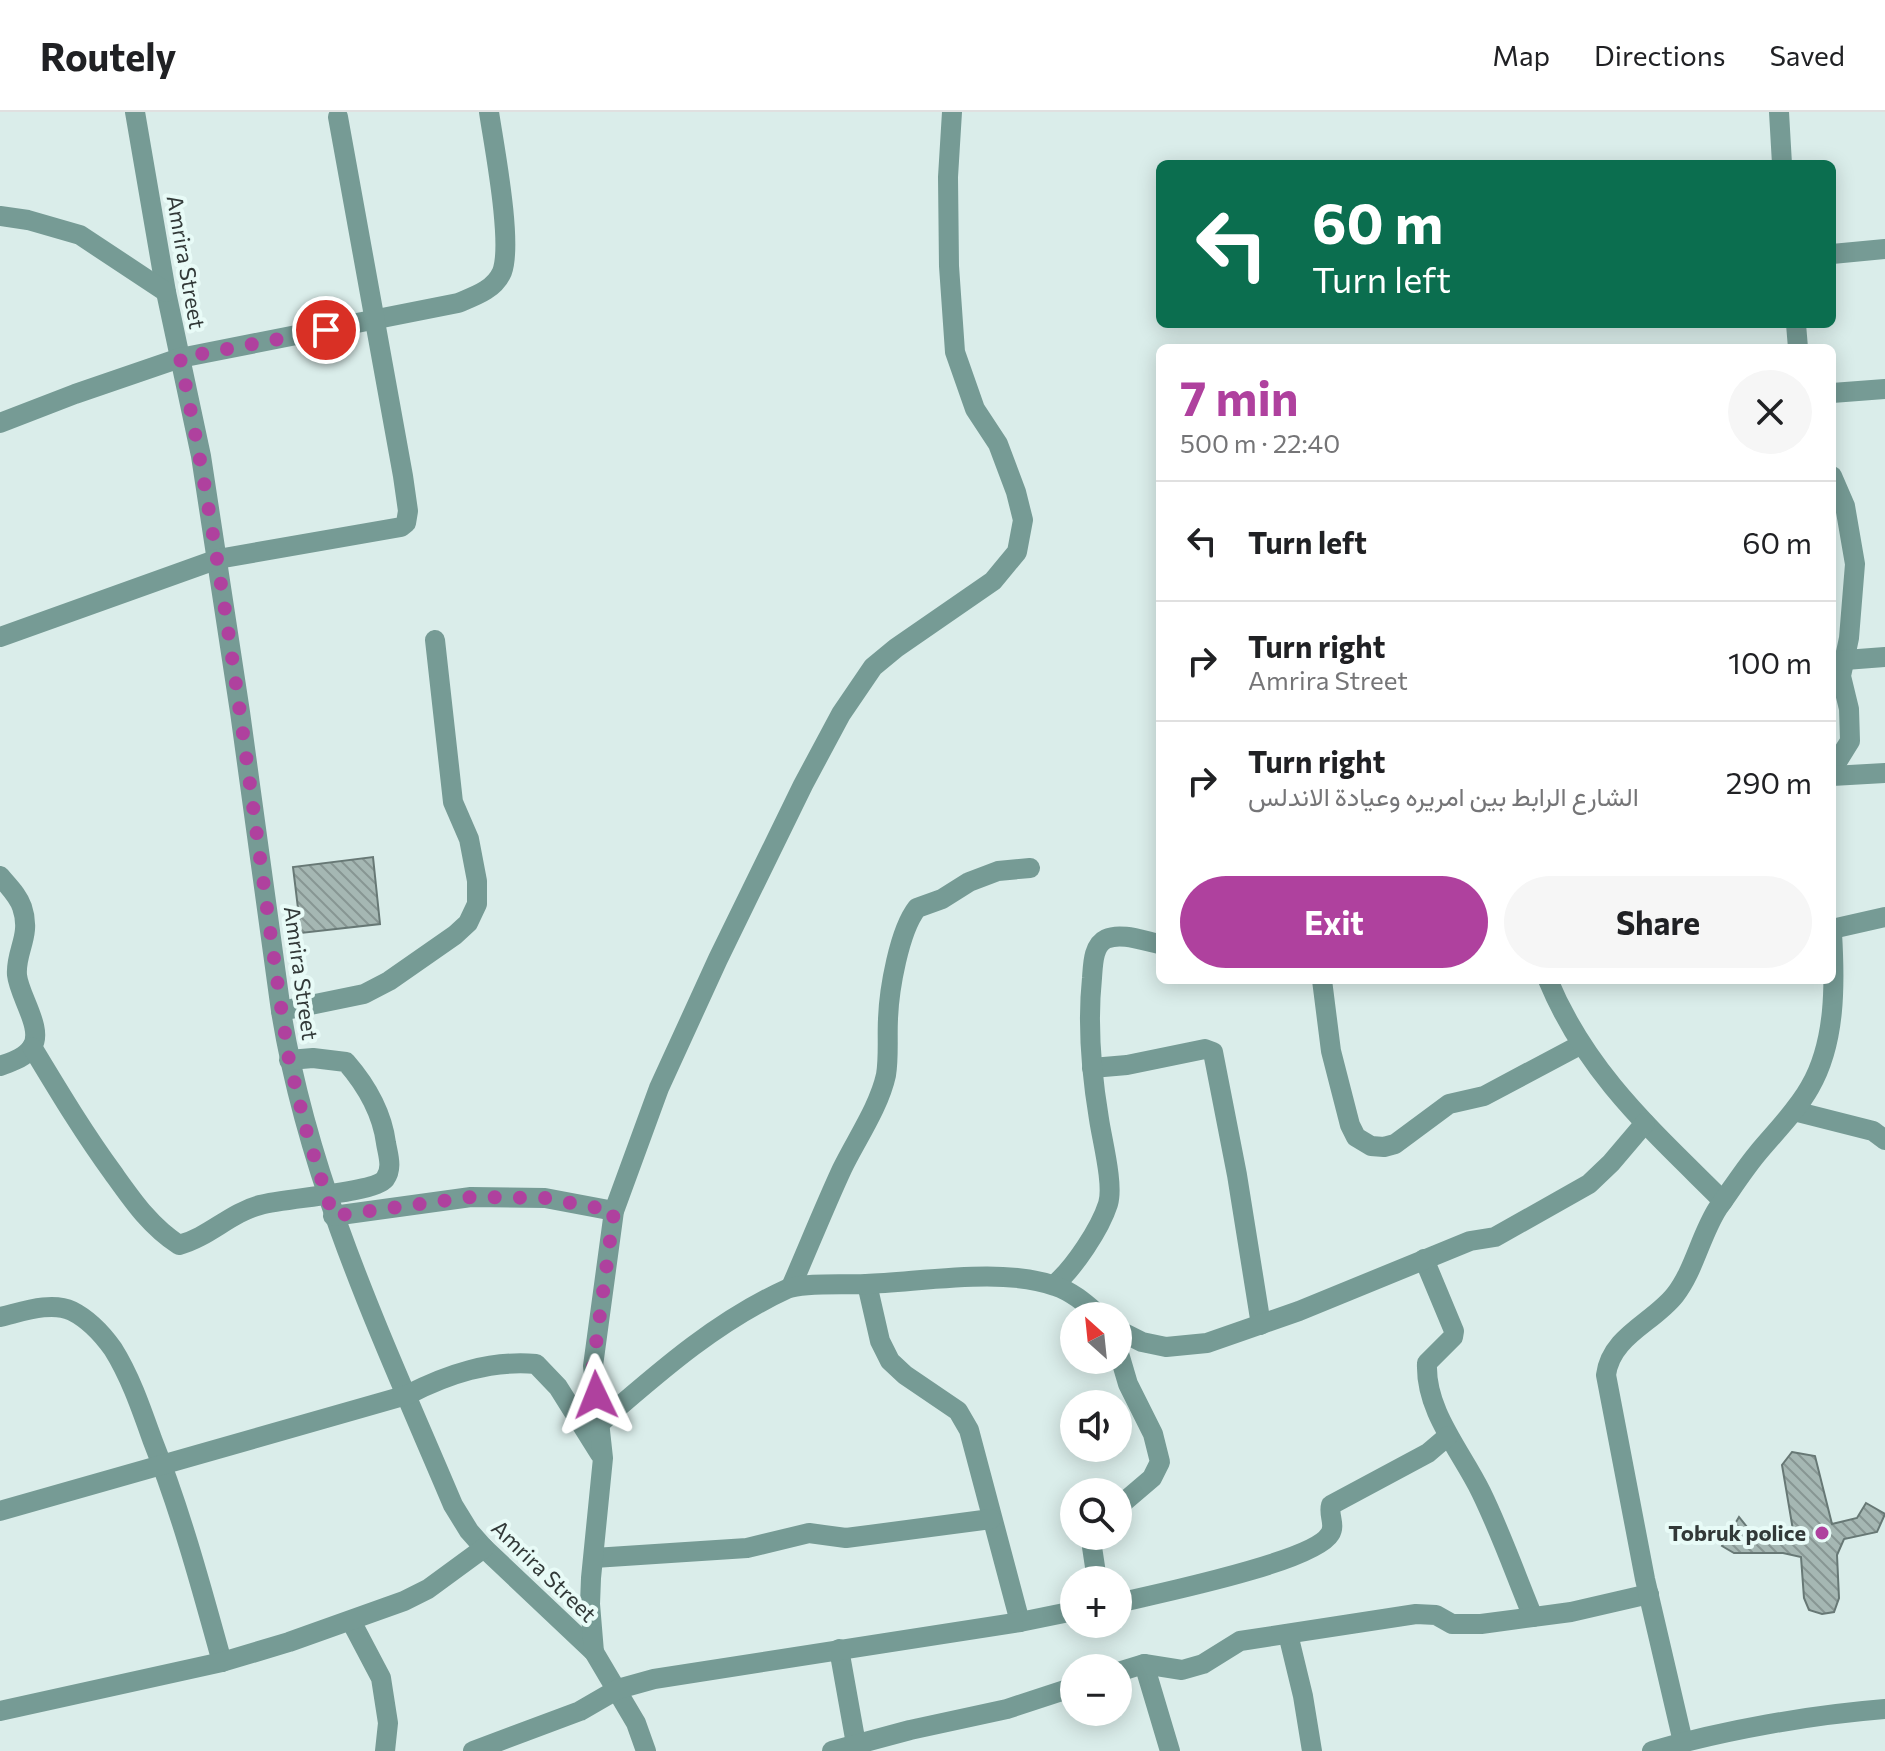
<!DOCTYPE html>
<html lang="en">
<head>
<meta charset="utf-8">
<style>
	body { margin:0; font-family:Commissioner,Vazirmatn,sans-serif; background:#f6f6f6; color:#202124; height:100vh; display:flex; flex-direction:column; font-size:30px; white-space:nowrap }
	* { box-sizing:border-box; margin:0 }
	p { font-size:26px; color:#757577 }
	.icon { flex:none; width:44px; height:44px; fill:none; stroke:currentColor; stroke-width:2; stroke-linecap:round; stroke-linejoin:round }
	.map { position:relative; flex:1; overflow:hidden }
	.drawer { position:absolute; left:1156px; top:232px; width:680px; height:640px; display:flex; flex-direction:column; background:#fff; border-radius:12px; box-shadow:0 4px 20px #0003 }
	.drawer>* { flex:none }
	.guide { position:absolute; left:1156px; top:48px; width:680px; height:168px; border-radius:12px; box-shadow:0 4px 20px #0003; background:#0b6e4f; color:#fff; overflow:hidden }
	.needle { width:52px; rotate:333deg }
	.fabs { position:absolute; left:1060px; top:1190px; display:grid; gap:16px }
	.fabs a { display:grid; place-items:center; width:72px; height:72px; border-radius:50%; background:#fff; box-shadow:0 4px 20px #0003; font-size:40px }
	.pin { position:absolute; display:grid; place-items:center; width:68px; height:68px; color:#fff; margin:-34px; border:4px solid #fff; border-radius:50%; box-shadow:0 2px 8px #0007 }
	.me { position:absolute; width:88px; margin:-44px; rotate:358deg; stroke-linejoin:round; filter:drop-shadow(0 0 6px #0008) }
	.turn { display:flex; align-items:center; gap:28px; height:168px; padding:0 24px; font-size:36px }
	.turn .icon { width:104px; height:104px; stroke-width:2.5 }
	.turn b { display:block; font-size:56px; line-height:68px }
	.round { display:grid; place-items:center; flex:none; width:84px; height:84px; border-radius:42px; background:#f6f6f6 }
	.headline { display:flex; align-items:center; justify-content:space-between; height:136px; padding:0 24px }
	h1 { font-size:48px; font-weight:700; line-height:60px; color:#af419e }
	.primary-button { display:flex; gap:16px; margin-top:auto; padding:16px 24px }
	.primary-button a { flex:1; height:92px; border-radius:48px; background:#af419e; color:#fff; font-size:32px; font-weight:700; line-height:92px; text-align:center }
	.primary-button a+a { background:#f6f6f6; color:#202124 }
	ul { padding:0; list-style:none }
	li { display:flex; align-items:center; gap:24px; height:120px; padding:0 24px; border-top:2px solid #e0e0e0 }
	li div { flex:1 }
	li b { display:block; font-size:30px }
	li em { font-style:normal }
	header { display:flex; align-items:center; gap:48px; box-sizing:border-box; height:112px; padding:0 40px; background:#fff; border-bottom:2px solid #e0e0e0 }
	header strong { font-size:38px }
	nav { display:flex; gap:44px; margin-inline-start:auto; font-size:28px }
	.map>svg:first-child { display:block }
	.building { fill:url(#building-back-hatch); stroke:#677875; stroke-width:2 }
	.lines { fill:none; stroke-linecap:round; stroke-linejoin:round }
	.minor { stroke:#769b95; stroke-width:20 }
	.route { stroke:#af419e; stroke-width:14; stroke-dasharray:0 25.2 }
	.poi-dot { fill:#af419e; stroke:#e8fbf7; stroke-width:3 }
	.labels { text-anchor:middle; stroke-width:8; stroke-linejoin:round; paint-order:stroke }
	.street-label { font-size:22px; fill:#323938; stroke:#e8fbf7 }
	.poi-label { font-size:22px; font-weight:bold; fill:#323938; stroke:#e8fbf7; text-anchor:end }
</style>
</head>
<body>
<header>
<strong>Routely</strong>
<nav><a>Map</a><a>Directions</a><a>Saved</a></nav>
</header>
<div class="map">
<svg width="1885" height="1639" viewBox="0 0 1885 1639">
	<defs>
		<pattern id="building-back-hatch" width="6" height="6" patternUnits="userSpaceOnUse" patternTransform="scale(2)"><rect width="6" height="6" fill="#a5b7b3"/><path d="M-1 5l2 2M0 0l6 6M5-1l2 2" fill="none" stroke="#879693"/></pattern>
	</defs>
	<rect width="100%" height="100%" fill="#daedea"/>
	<g class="building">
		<polygon points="373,745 380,812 301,821 293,755"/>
		<polygon points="1792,1340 1815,1344 1832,1412 1857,1406 1866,1391 1885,1402 1877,1420 1844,1427 1837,1443 1839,1486 1834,1500 1822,1502 1809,1498 1804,1486 1801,1445 1783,1441 1734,1441 1722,1434 1739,1405 1751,1420 1766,1422 1793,1418 1782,1353"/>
	</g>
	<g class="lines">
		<g class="minor">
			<path d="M 135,0 L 166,180 L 201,344 L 240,600 L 281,899 C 309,1073 385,1232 453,1393 L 469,1419 L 484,1436 L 594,1540 L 636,1611 L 646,1639"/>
			<polyline points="1779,0 1782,52"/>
			<polyline points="0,104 28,108 80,123 166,180"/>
			<polyline points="1832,142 1885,137"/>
			<polyline points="1796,212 1798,236"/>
			<polyline points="1832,281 1885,277"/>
			<path d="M 0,311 L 75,282 L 180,246 L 458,191 C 475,184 494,178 502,160 C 513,131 494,34 489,0"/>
			<polyline points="1832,364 1845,394 1855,452 1849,526 1841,564 1849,597 1850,629 1832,658"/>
			<polyline points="0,525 218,447 401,415 406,411 408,399 403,364 338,5"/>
			<polyline points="1832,549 1885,545"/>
			<polyline points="1832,664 1885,661"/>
			<path d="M 0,764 C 8,774 18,783 22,795 C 32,824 15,839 17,863 C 19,884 44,917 32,935 C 25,946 11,950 0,954"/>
			<polyline points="1832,817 1885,805"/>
			<polyline points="1322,868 1331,939 1350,1013 1356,1025 1371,1034 1384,1035 1395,1032 1449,992 1484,984 1580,933"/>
			<path d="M 1548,868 C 1587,962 1653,1019 1723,1089"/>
			<polyline points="281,899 364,882 389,869 455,823 468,811 477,792 477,769 469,727 453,690 435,528"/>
			<path d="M 32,935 C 58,978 83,1020 113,1061 C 133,1089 150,1114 179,1133 C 209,1125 230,1101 260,1093 C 285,1086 374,1081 385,1067 C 393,1056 388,1043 386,1031 C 382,1001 366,973 346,950 L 313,946 L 289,948"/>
			<polyline points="1092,956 1127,953 1205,937 1213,940 1237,1063 1261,1213"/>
			<polyline points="1794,999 1873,1019 1885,1028"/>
			<polyline points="333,1104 471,1085 545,1086 614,1099"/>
			<path d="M 1424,1147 L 1454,1219 L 1453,1225 L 1427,1251 C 1425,1299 1461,1339 1481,1380 C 1501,1421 1516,1464 1533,1505"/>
			<polyline points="867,1172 880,1229 890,1249 905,1263 958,1299 969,1318 1020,1510"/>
			<path d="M 1054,1173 C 1074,1156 1100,1117 1108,1092 C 1114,1073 1102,1028 1099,1007 C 1091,959 1087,914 1092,866 C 1093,853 1093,833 1106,827 C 1121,820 1144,829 1160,832"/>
			<path d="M 791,1175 C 808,1136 824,1096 842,1057 C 856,1028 879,995 886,963 C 889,945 887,925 888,907 C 889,878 899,819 917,796 L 942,787 L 969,770 L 998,759 L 1030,756"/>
			<path d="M 0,1205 C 22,1200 51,1189 72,1199 C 88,1207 103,1223 113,1237 C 130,1264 141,1296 152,1327 C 181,1400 201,1474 222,1550"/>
			<polyline points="1118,1218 1142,1230 1166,1235 1207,1231 1299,1199 1470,1129 1495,1125 1589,1072 1611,1051 1645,1011"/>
			<polyline points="1118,1238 1128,1272 1153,1322 1160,1350 1152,1366 1118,1395"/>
			<path d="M 599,1312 C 658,1261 715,1210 787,1177 C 803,1170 848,1173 866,1172 C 921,1170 1003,1155 1055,1174 C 1073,1180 1086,1192 1100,1204"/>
			<path d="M 0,1399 L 407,1283 C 448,1262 490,1248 536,1252 L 558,1275 L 600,1342"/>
			<polyline points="1096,1424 1092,1435 1097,1468"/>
			<polyline points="594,1446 747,1436 809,1421 846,1426 991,1407"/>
			<path d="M 1118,1491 C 1155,1482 1314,1450 1330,1422 C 1336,1413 1328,1403 1331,1393 L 1428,1341 L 1448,1324"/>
			<polyline points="351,1509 381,1566 388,1611 385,1639"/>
			<polyline points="1288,1522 1303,1584 1312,1639"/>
			<polyline points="839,1537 856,1632"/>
			<polyline points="594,1540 590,1492 591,1466 603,1346 593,1254 614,1099 659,976 718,847 803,673 841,602 873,555 896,536 993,469 1017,440 1023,408 1016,380 998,332 975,297 955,240 949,154 948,65 952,0"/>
			<polyline points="1144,1552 1170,1639"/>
			<polyline points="1118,1560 1144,1552 1182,1558 1203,1552 1240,1529 1416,1502 1436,1503 1452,1512 1481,1512 1571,1500 1649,1482"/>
			<polyline points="0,1599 222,1550 289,1530 404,1489 428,1477 484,1436"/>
			<path d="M 1683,1630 L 1645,1467 L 1606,1263 C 1611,1224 1653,1211 1675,1183 C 1694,1159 1701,1122 1718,1096 C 1731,1078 1743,1059 1757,1042 C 1775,1020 1796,1000 1810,975 C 1836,930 1835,871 1832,821"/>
			<polyline points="473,1639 580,1599 618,1577 654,1567 1020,1510 1074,1499"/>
			<polyline points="832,1639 910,1618 1007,1597 1074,1575"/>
			<path d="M 1652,1639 C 1724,1618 1810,1603 1885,1597"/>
		</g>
	</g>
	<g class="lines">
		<path class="route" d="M 326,218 L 180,246 C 229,478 253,714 289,948 L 308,1025 L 333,1104 L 471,1085 L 545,1086 L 614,1099 L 593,1254 L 596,1283"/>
	</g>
	<circle class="poi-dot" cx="1822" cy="1421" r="8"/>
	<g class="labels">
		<g class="street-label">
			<text transform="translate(186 150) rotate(80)" y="8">Amrira Street</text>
			<text transform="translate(301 861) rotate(82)" y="8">Amrira Street</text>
			<text transform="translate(544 1459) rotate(44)" y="8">Amrira Street</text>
		</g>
		<g class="poi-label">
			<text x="1806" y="1429">Tobruk police</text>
		</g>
	</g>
</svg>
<div class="fabs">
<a><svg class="needle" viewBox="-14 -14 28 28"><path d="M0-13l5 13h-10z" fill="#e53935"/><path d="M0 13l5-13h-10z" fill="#757577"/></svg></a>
<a><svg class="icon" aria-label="sound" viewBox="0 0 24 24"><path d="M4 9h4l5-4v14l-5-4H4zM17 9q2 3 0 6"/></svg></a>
<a><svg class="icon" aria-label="search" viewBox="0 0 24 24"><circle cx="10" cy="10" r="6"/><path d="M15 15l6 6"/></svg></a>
<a>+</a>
<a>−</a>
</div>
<div class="pin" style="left:326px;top:218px;background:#d93025"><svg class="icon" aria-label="arrive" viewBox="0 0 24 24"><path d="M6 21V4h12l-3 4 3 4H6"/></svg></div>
<svg class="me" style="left:596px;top:1283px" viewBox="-20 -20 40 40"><path d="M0-17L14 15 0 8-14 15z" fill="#af419e" stroke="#fff" stroke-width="4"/></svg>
<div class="guide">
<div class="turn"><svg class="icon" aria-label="left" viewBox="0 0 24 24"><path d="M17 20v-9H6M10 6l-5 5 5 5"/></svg><div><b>60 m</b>Turn left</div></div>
</div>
<section class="drawer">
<div class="headline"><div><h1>7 min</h1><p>500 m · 22:40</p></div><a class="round"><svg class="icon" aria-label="close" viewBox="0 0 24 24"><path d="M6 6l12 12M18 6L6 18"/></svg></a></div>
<ul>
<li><svg class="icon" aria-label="left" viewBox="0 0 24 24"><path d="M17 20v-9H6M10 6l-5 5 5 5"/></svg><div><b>Turn left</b></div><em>60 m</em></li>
<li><svg class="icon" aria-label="right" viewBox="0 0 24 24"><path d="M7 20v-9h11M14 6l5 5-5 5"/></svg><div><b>Turn right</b><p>Amrira Street</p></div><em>100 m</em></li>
<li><svg class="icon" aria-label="right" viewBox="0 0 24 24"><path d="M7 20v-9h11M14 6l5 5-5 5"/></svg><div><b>Turn right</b><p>الشارع الرابط بين امريره وعيادة الاندلس</p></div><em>290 m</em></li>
</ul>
<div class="primary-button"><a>Exit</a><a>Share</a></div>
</section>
</div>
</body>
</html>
